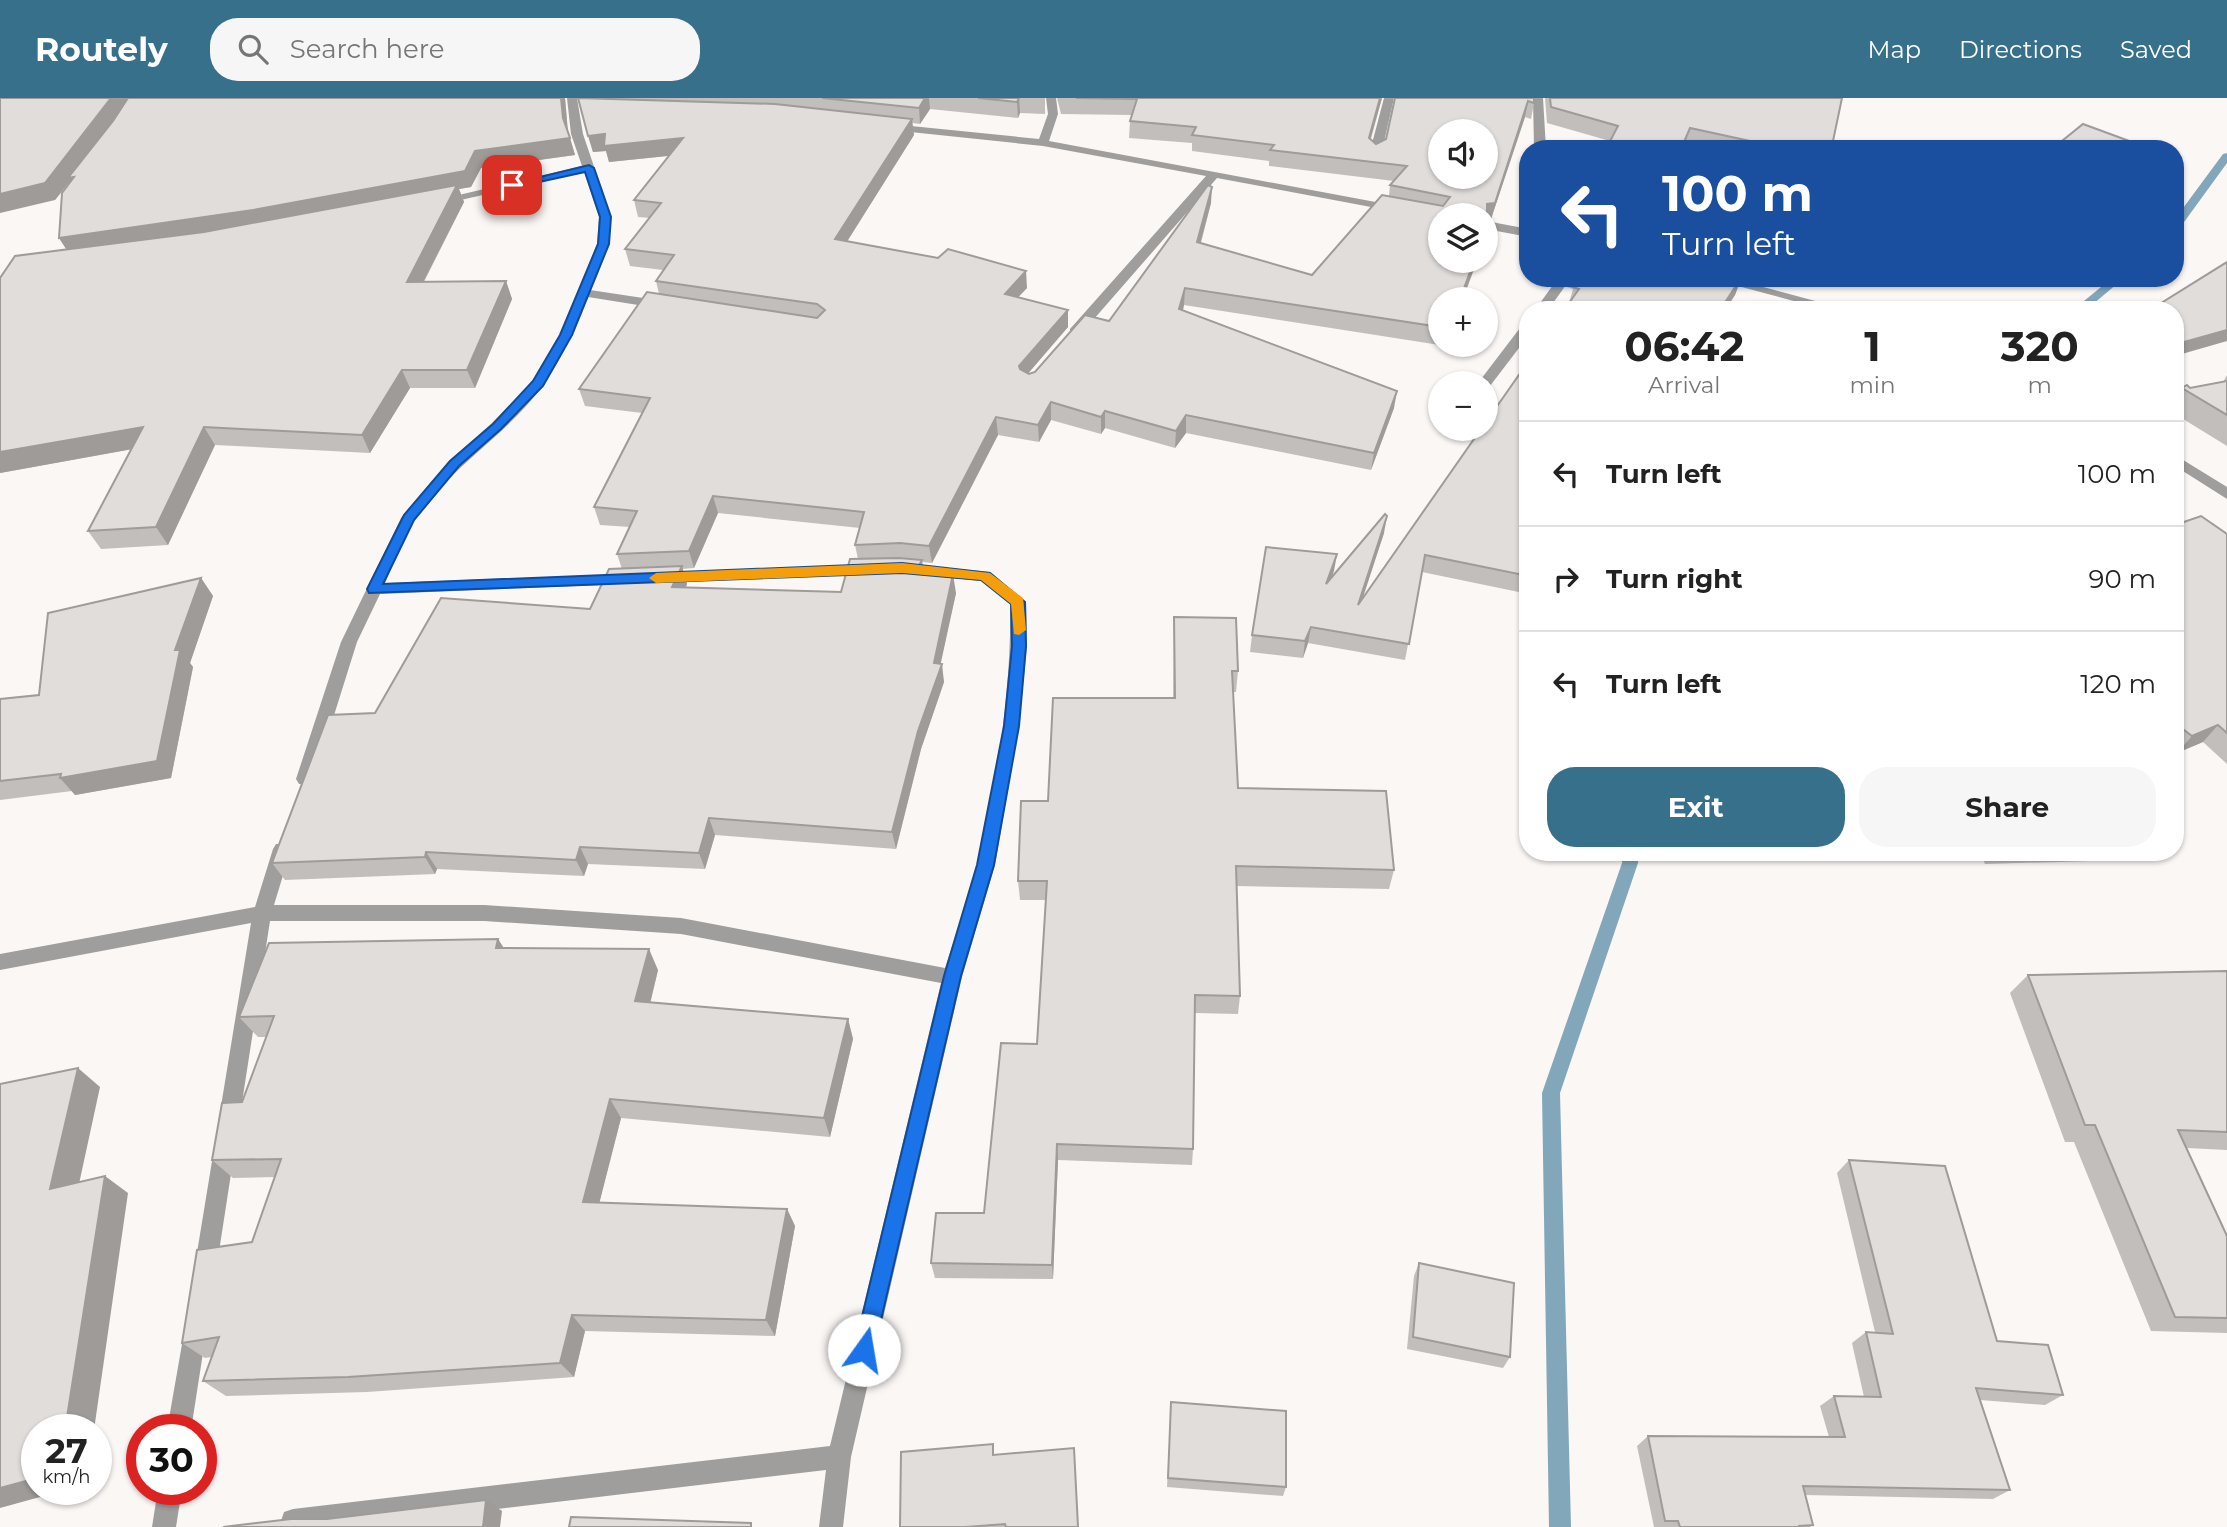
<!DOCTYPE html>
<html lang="en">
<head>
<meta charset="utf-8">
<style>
	body { margin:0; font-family:Montserrat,sans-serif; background:#f6f6f6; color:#222; height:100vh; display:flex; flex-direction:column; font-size:26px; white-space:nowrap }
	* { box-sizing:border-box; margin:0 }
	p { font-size:23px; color:#767676 }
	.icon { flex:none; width:38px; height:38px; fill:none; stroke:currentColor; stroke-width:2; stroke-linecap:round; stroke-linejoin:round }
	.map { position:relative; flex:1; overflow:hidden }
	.drawer { position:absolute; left:1519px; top:203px; width:665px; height:560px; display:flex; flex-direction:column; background:#fff; border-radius:28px; box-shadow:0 2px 5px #0004 }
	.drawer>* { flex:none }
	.banner { position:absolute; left:1519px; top:42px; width:665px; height:147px; border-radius:28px; box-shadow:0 2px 5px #0004; background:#1a4fa0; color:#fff; overflow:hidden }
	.tools { position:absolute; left:1428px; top:21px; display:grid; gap:14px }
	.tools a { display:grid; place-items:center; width:70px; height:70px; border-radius:50%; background:#fff; box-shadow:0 2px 5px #0004; font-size:35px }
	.speed { position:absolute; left:21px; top:1316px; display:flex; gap:14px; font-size:35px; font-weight:700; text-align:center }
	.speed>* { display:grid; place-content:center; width:91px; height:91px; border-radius:50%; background:#fff; box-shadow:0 2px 5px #0004; line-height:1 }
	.speed small { font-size:18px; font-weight:400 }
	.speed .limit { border:10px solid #d22; background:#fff; color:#111 }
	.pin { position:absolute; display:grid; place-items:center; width:60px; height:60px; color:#fff; margin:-30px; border-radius:14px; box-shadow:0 4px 10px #0006 }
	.me { position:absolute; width:77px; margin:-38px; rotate:13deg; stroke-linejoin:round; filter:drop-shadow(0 0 5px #0008) }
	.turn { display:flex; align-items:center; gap:24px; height:147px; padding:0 28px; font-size:32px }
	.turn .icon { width:91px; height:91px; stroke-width:2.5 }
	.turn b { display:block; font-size:49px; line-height:60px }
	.eta { display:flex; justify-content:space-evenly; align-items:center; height:119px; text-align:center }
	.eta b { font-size:42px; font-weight:700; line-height:49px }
	.cta { display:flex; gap:14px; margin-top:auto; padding:14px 28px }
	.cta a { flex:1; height:80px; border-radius:28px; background:#37708a; color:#fff; font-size:28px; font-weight:700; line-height:80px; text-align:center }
	.cta a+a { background:#f6f6f6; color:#222 }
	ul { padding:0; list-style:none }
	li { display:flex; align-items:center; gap:21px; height:105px; padding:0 28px; border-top:2px solid #e0e0e0 }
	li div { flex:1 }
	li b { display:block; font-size:26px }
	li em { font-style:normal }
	header { display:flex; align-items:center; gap:42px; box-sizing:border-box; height:98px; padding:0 35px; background:#37708a; color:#fff }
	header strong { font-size:33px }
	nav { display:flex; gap:38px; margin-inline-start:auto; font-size:24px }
	.search { width:490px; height:63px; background:#f6f6f6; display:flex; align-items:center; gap:18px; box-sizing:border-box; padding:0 24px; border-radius:28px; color:#767676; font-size:26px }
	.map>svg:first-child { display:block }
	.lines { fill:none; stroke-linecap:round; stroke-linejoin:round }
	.stream { fill:#82a7ba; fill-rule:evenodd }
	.minor { fill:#9f9e9d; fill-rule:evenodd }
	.wall { fill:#c2bebc; fill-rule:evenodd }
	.shaded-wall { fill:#9e9b99 }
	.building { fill:#e1dddb; stroke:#9e9b99; stroke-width:2; fill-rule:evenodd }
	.route { fill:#1a73e8; stroke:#114b97; stroke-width:2 }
	.slow { fill:#f59e0b }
</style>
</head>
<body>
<header>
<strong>Routely</strong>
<div class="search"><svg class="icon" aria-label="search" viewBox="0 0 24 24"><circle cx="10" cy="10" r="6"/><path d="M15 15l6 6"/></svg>Search here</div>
<nav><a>Map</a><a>Directions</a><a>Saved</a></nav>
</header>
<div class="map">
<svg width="2227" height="1429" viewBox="0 0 2227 1429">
	<rect width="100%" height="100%" fill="#fbf7f5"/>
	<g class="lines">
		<g class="stream">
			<polygon points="2227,55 2227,65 2179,131 2175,132 2175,121 2223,56"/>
			<polygon points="2112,180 2124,180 2086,212 2073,212"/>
			<polygon points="1623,754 1639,754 1638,765 1560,995 1571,1429 1549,1429 1542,995 1622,765"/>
		</g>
		<g class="minor">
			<path d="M 567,0 L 577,0 L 583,36 L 611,119 L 609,146 L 590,192 L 663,203 L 669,207 L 663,211 L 588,199 C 576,229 563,259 544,286 C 508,337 449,369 414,422 C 402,441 394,465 385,485 L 627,476 L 635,481 L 627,486 L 380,496 L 357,544 L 314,681 L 311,686 L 299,686 L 296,681 L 341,544 L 401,420 L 449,363 L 492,325 L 533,283 L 560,237 L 597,146 L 599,119 L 584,74 L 439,107 L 433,103 L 582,68 L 571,36 Z"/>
			<polygon points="1046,0 1056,0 1058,16 1049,43 1445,117 1440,117 1440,122 1217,80 1080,237 1070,237 1070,231 1206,78 1043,48 891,32 885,29 891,26 1039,41 1048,16"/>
			<polygon points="1384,0 1394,0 1381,57 1375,60 1369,57"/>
			<polygon points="1533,0 1543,0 1546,51 1534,51"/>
			<polygon points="1486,123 1528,131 1528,139 1486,131"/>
			<polygon points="1558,180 1571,180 1548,212 1535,212"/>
			<polygon points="1708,180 1730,180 1849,212 1827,212"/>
			<polygon points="1528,225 1528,238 1490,288 1478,285 1523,226"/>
			<polygon points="2175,357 2227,389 2227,401 2175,368"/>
			<path d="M 899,465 L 990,474 L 1026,504 L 1027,548 L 1019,628 L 995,767 L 962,879 L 851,1359 L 843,1429 L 819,1429 L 826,1372 L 345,1429 L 283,1429 L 281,1423 L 284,1414 L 293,1411 L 830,1348 L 941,885 L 681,836 L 484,823 L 270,823 L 216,1173 L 213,1181 L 205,1184 L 197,1181 L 194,1173 L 251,825 L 0,872 L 0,856 L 255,809 L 273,751 L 276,746 L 288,746 L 291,751 L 274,807 L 484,807 L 681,820 L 945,870 C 956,836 969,801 977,767 C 997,686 1012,589 1010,506 L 981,483 L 894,474 L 891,470 Z"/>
			<polygon points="871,466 879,471 871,476 662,485 654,480 662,475"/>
			<polygon points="196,1218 204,1221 207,1229 191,1332 167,1332 185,1229 188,1221"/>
			<polygon points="158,1391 182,1391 176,1429 152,1429"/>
		</g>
	</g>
	<g class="wall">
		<polygon points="0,0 565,0 568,33 575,57 481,70 471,89 459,91 464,104 424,184 506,183 512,201 475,290 410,290 370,355 215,347 168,447 101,451 88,433 132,351 0,375 67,152 59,140 70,84 55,102"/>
		<path d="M 578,0 L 1045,0 L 1045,16 L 1020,15 L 1018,20 L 930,11 L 920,26 L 912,25 L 914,37 L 847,143 L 1027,190 L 1018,199 L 1068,212 L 1068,229 L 1028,275 L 1035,274 L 1109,223 L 1211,105 L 1201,145 L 1312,177 L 1389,98 L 1390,87 L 1394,83 L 1269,68 L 1269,63 L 1192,53 L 1192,45 L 1129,40 L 1130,23 L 1132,17 L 1061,16 L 1057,0 L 1382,0 L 1371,41 L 1376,46 L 1534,0 L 1534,5 L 1531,21 L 1525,19 L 1491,121 L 1490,122 L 1487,134 L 1440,201 L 1440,247 L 1447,247 L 1446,248 L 1184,207 L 1183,212 L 1394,310 L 1371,372 L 1186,335 L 1175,350 L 1105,330 L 1101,336 L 1051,322 L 1039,344 L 998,337 L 932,465 L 922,464 L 924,475 L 956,495 L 940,566 L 944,584 L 921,651 L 896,751 L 715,737 L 705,771 L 588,766 L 584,778 L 437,771 L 435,776 L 285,782 L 272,765 L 375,615 L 590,511 L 622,471 L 617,456 L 630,429 L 600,427 L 594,409 L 642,315 L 585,308 L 579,291 L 659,196 L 656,183 L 663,172 L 630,168 L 625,151 L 650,120 L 638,119 L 634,102 L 668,58 L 609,64 L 606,53 L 593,54 ZM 718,415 L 860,430 L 855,447 L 858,461 L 841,494 L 686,489 L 687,486 L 682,471 L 694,470 Z"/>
		<polygon points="1545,0 1842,0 1833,43 1856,51 1705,51 1685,47 1610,43 1547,25"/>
		<polygon points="1543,180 1555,180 1551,186 1542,184"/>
		<polygon points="1570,180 1742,180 1735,197 1725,212 1564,212 1569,205 1573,191 1567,189"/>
		<polygon points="1528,264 1528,496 1422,474 1405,562 1308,545 1303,560 1250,554 1252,537 1337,456 1332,479 1384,435 1362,500"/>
		<polygon points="2227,277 2227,348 2175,316 2175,299 2182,290 2190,290 2223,284"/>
		<polygon points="2175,427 2227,436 2227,666 2203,644 2177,655 2175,654"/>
		<polygon points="201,480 213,498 190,565 193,569 171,680 75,697 72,693 0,702 0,601 39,597"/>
		<polygon points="1174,519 1238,573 1236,594 1233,594 1238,690 1394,772 1389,791 1236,788 1240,898 1238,916 1195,915 1193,1051 1192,1067 1058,1062 1053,1181 935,1180 931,1165 984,1115 1037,946 1046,802 1020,802 1018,783 1048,703 1173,600"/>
		<polygon points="1980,754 2165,754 2159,761 1985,766"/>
		<polygon points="498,841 504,850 658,872 650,904 848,921 853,941 830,1039 621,1020 599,1105 787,1111 795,1128 775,1238 585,1233 574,1279 367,1294 226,1298 203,1283 212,1259 205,1260 182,1245 252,1144 275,1079 233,1080 212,1062 242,1004 266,939 258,939 239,919"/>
		<polygon points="2227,873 2227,1052 2187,1050 2227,1139 2227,1235 2151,1233 2074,1044 2065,1044 2010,895 2028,877"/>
		<polygon points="1849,1062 1997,1243 2063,1297 2045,1307 1980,1302 2010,1392 1993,1401 1805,1397 1813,1427 1810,1429 1654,1429 1637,1348 1648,1338 1829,1339 1820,1308 1834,1298 1864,1299 1852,1245 1866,1234 1875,1234 1837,1075"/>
		<polygon points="1419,1165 1510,1259 1503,1270 1407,1251 1414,1178"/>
		<polygon points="1171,1304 1286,1389 1283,1398 1167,1389"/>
		<polygon points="995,1357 1079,1429 900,1429"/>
	</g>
	<g class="shaded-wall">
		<polygon points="111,0 132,0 78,96 70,83 55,102 0,115 0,96"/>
		<polygon points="561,0 565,0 568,36 563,20"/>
		<polygon points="925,0 929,0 930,11 920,26 919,10"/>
		<polygon points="1019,0 1020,15 1018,20 1017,4"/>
		<polygon points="1380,0 1382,0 1366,56 1369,40"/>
		<polygon points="1528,3 1525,19 1491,121 1490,122 1486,137 1487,106"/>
		<polygon points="912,21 914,37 838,158 835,141"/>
		<polygon points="1690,30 1683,51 1681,51"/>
		<polygon points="605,36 683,40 686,56 609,64 606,53 593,54 588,38"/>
		<polygon points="570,40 575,57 481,70 471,89 459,91 464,104 414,202 70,157 59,140 475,53"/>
		<polygon points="1212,89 1211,105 1196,161 1197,144"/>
		<polygon points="1474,163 1477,163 1463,201 1460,201"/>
		<polygon points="1026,173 1027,190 1006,212 1005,196"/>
		<polygon points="1741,180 1735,197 1725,212 1720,212"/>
		<polygon points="506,183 512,201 475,290 467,272"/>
		<polygon points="1185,190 1184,207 1179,228 1179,211"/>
		<polygon points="1068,212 1068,229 1020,285 1019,268"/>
		<polygon points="2227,232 2227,243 2175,258 2175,248 2177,246"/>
		<polygon points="402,272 410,290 370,355 362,337"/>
		<polygon points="1397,293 1394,310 1371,372 1374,355"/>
		<polygon points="1051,304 1051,322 1039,344 1038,327"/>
		<polygon points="1105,313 1105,330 1101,336 1101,319"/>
		<polygon points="1186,317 1186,335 1175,350 1176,333"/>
		<polygon points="996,319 998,337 932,465 929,448"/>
		<polygon points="143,329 155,347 0,375 0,354"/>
		<polygon points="204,329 215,347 168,447 156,429"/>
		<polygon points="713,398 718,415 694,470 689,453"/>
		<polygon points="1387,418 1384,435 1355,524 1358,507"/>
		<polygon points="1337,456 1334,473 1323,503 1326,486"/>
		<polygon points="922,462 924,480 915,474"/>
		<polygon points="682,468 687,486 678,507 672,489"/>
		<polygon points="953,476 956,495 938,578 942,566 944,584 921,651 896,751 892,734 934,565"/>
		<polygon points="201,480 213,498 190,565 193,569 171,680 75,697 60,680 175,552"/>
		<polygon points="1311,529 1308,545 1303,560 1305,543"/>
		<polygon points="2218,627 2203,644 2177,655 2192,638"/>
		<polygon points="709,720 715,737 705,771 699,755"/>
		<polygon points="580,749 588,766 584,778 576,762"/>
		<polygon points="426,754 437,771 435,776 425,759"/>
		<polygon points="498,841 511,862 496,850"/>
		<polygon points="649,851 658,872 646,923 635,903"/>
		<polygon points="848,921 853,941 830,1039 824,1020"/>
		<polygon points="78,970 100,989 74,1109 50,1091"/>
		<polygon points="610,1001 621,1020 595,1122 583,1104"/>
		<polygon points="1057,1046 1058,1062 1053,1181 1052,1167"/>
		<polygon points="105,1078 128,1095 94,1332 65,1332"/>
		<polygon points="787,1111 795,1128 775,1238 766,1222"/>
		<polygon points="572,1217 585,1233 574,1279 560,1265"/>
		<polygon points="37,1380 37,1391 69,1391 0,1410 0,1390"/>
		<polygon points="486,1402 502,1413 500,1429 483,1429"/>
	</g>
	<g class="building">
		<polygon points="0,0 111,0 45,85 0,96"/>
		<polygon points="128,0 561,0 563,20 570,40 475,53 465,73 253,112 59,140 62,95 74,79 68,80 113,23"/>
		<path d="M 578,0 L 775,6 L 912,21 L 835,141 L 938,160 L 948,151 L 1026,173 L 1005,196 L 1068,212 L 1019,268 L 1020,271 L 1029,276 L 1035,274 L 1085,217 L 1109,223 L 1208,87 L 1212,89 L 1197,144 L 1312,177 L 1382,97 L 1443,108 L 1450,99 L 1390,87 L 1407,68 L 1270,52 L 1274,47 L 1192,37 L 1196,29 L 1130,23 L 1137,1 L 1076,0 L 1380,0 L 1369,40 L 1376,46 L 1386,41 L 1395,0 L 1534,0 L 1534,5 L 1528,3 L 1495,105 L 1487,106 L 1487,114 L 1491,117 L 1486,131 L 1486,117 L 1440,117 L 1440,163 L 1474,163 L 1460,201 L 1440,201 L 1440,229 L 1185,190 L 1179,211 L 1397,293 L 1374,355 L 1186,317 L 1176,333 L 1105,313 L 1101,319 L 1051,304 L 1038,327 L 996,319 L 929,448 L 900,445 L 855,447 L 864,414 L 713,398 L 689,453 L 617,456 L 637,413 L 594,409 L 650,300 L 579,291 L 647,194 L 817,220 L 825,212 L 817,206 L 656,183 L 674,157 L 625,151 L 661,105 L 634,102 L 683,40 L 604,48 L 605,36 L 588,38 ZM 1440,33 L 1486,33 L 1486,79 L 1440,79 Z"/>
		<polygon points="822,0 925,0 919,10"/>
		<polygon points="978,0 1019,0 1017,4"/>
		<polygon points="1550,0 1842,0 1833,43 1856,49 1855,51 1772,51 1773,48 1690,30 1681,51 1606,51 1618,28 1551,9"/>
		<polygon points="2083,26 2151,51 2052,51"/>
		<polygon points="457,87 407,184 506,183 467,272 402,272 362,337 204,329 156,429 88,433 143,329 0,354 0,180 15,158 204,134"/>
		<polygon points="2227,164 2227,232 2177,246 2175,245 2175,212 2150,212"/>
		<polygon points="1581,180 1741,180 1720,212 1644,212 1634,209 1632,212 1564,212 1579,191 1573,189"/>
		<polygon points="1528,264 1528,478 1425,457 1409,546 1311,529 1305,543 1252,537 1266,449 1337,456 1326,486 1385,416 1387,418 1358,507 1481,331 1486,331 1486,324"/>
		<polygon points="2227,283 2227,317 2182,290 2187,287 2190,290"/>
		<polygon points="2201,418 2227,436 2227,635 2218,627 2192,638 2175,625 2175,427"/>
		<polygon points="899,460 922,462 915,474 953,476 934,565 942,566 918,633 892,734 709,720 699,755 580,749 576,762 426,754 425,759 272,765 328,617 375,615 441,500 590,511 609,471 682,468 672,489 841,494 850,461"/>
		<polygon points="201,480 175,552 180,552 157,663 60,680 61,676 0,683 0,601 39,597 48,515"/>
		<polygon points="1174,519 1236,520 1238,573 1232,573 1238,690 1386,693 1394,772 1236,768 1240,898 1195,897 1193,1051 1057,1046 1052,1167 931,1165 936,1115 984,1115 1001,945 1037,946 1047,783 1018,783 1021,703 1048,703 1053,600 1175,600"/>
		<polygon points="498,841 496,850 649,851 635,903 848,921 824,1020 610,1001 583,1104 787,1111 766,1222 572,1217 560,1265 348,1279 203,1283 219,1239 182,1245 197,1152 252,1144 281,1061 212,1062 222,1005 242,1004 274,918 239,919 269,845"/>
		<polygon points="2227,873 2227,1034 2178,1032 2227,1138 2227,1220 2175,1219 2095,1027 2085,1027 2028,877"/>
		<polygon points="78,970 50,1091 105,1078 65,1332 37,1332 37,1380 0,1390 0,986"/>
		<polygon points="1849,1062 1945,1068 1997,1243 2048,1247 2063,1297 1976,1290 2010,1392 1803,1388 1813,1427 1799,1428 1799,1429 1680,1429 1678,1423 1665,1423 1648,1338 1845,1339 1834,1298 1881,1299 1866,1234 1893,1236"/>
		<polygon points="1419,1165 1514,1185 1510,1259 1413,1239"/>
		<polygon points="1171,1304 1286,1313 1286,1389 1168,1380"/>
		<polygon points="993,1346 993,1357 1074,1350 1078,1429 1006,1429 1005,1426 966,1429 900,1429 901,1354"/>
		<polygon points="486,1402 483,1429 223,1429 291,1421 327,1421"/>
		<polygon points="571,1419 751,1425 751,1429 569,1429"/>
	</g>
	<polygon class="route" points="589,67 594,70 611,119 609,146 572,237 543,288 501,331 459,368 414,422 383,486 902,465 990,475 1025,504 1026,548 1019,628 994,767 961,878 874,1252 871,1259 864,1262 857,1259 854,1252 944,878 977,767 1004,628 1012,548 1011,506 981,482 902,475 369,495 367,491 404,417 450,363 493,326 533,283 560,237 598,146 600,119 585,74 512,90 507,87"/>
	<polygon class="slow" points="902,465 990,475 1023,500 1026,532 1019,537 1014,536 1011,506 981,482 902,475 656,485 649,480 656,475"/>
</svg>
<div class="tools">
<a><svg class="icon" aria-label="sound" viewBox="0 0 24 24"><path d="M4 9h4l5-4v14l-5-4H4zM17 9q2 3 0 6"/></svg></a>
<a><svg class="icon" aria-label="layers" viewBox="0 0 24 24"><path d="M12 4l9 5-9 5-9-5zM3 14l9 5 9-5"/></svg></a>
<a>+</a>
<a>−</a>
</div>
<div class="speed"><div>27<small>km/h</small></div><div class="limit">30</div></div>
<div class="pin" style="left:512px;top:87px;background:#d93025"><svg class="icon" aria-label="arrive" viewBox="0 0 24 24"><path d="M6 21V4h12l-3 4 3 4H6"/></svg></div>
<svg class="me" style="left:864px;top:1252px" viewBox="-20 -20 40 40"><circle r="19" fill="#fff"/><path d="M0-13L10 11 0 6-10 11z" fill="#1a73e8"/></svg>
<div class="banner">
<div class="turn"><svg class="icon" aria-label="left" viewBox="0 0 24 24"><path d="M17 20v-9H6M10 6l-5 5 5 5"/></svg><div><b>100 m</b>Turn left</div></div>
</div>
<section class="drawer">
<div class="eta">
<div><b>06:42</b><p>Arrival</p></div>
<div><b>1</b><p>min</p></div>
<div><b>320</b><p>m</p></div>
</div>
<ul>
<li><svg class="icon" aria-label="left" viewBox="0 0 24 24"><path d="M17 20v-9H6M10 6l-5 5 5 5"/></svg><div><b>Turn left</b></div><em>100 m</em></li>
<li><svg class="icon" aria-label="right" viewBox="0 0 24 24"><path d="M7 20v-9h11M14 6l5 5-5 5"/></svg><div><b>Turn right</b></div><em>90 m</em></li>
<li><svg class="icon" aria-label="left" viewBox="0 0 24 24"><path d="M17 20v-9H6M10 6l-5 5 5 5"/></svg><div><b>Turn left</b></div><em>120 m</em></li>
</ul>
<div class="cta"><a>Exit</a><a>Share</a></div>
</section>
</div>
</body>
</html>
